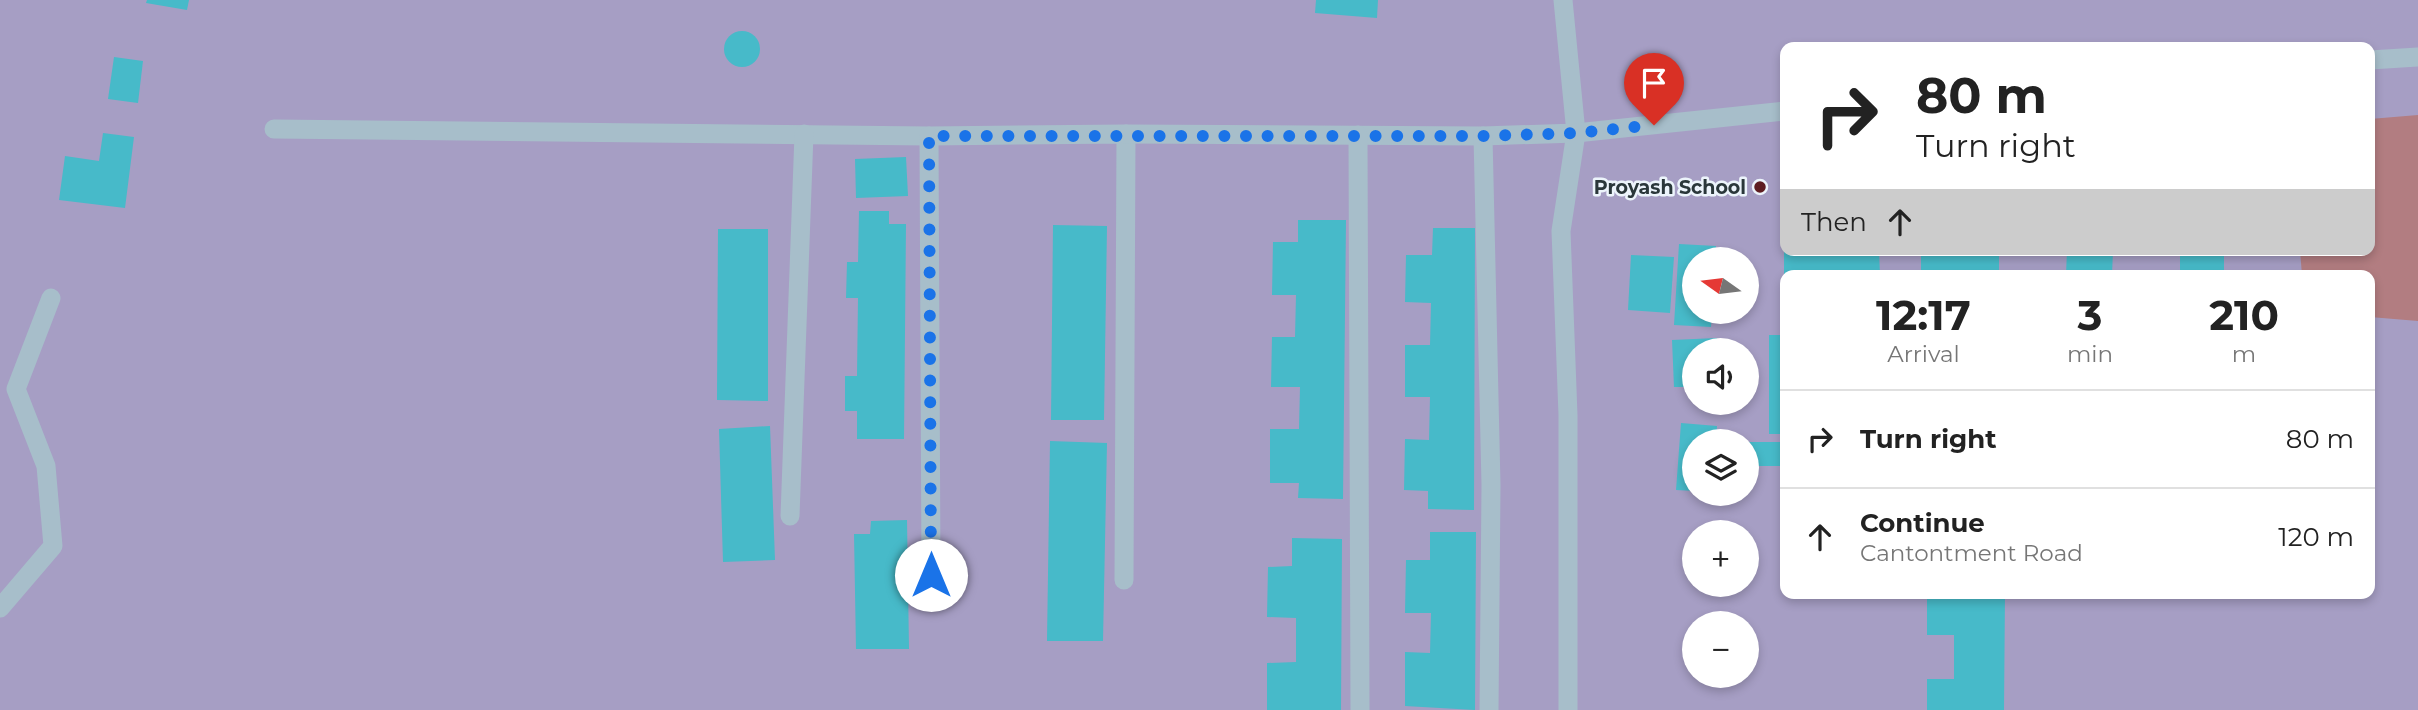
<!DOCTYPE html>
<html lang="en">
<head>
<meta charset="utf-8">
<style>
	body { margin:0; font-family:Montserrat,sans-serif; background:#f2f2f2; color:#222; height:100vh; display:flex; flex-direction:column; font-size:26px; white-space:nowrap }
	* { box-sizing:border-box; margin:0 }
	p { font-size:23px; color:#767676 }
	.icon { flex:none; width:38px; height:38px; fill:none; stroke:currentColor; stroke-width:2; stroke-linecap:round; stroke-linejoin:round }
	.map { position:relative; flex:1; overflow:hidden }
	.side { position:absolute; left:1780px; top:270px; width:595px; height:329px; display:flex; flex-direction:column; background:#fff; border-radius:14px; box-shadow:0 4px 10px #0003 }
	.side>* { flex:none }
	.hud { position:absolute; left:1780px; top:42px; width:595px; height:214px; border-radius:14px; box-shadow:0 4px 10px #0003; background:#fff; color:#222; overflow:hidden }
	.needle { width:46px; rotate:284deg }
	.fabs { position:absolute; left:1682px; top:247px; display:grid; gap:14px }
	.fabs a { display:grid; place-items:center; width:77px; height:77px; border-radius:50%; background:#fff; box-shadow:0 4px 10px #0003; font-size:35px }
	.pin { position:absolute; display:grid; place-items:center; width:60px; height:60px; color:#fff; margin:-72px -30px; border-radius:50% 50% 50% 0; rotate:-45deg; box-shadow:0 0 7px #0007 }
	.pin .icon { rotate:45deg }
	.me { position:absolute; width:77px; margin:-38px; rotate:0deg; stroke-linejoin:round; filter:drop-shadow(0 0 5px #0008) }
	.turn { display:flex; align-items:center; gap:24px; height:147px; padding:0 21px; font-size:32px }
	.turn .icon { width:91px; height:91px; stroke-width:2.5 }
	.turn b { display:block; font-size:49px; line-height:60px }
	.then { display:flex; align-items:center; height:66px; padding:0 21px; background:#0003; gap:14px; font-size:26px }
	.eta { display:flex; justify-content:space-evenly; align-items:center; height:119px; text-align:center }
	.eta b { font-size:42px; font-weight:700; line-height:49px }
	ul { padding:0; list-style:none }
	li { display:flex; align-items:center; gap:21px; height:98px; padding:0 21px; border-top:2px solid #e0e0e0 }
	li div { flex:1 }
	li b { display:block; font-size:26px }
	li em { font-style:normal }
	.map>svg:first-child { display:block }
	.green { fill:#a69ec4; fill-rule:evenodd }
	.water { fill:#b27d81 }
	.building { fill:#47bac9 }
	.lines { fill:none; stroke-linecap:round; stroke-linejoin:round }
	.minor { stroke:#a7beca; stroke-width:19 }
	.tertiary { stroke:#a7beca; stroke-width:19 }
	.route { stroke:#1a73e8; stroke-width:12; stroke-dasharray:0 21.6 }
	.poi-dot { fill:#5d1d21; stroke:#ecf4fb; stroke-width:2.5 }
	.labels { text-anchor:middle; stroke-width:5; stroke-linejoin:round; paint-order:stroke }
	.poi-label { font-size:19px; font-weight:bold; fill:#2a373a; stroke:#ecf4fb; text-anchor:end }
</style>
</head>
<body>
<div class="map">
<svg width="2418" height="710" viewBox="0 0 2418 710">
	<rect width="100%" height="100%" fill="#dfebf4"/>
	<path class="green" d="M 0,0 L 2418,0 L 2418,710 L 0,710 ZM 1785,47 L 2370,47 L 2370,250 L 1785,250 ZM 1694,259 L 1746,259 L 1746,312 L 1694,312 ZM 1785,275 L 2370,275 L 2370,593 L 1785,593 ZM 1694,350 L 1746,350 L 1746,402 L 1694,402 ZM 1694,441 L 1746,441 L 1746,494 L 1694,494 ZM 1694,532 L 1746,532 L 1746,584 L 1694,584 ZM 1694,623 L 1746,623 L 1746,676 L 1694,676 Z"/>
	<polygon class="water" points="2418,115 2418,321 2370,317 2370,275 2302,275 2300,250 2370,250 2370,119"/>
	<g class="building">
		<polygon points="147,0 189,0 187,10 146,3"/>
		<polygon points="1316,0 1378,0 1377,18 1315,13"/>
		<circle cx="742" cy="49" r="18"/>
		<polygon points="114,57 143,61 138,103 108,99"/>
		<polygon points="103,133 134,137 125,208 59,200 65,156 99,161"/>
		<polygon points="906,157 908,196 856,198 855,159"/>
		<polygon points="859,211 889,211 889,224 906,224 904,439 857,439 857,411 845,411 845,376 857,376 858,298 846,298 847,262 858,262"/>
		<polygon points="1298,220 1346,220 1343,499 1298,498 1299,483 1270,483 1270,429 1299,429 1300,387 1271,387 1272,337 1295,337 1296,295 1272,295 1273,242 1298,242"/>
		<polygon points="1053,225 1107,226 1104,420 1051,420"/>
		<polygon points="1433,228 1475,228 1474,510 1428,509 1428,491 1404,490 1405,439 1429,440 1430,397 1405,397 1405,345 1430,345 1431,303 1405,302 1406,255 1432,255"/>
		<polygon points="718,229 768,229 768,401 717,400"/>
		<polygon points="1679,244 1716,246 1715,259 1694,259 1694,312 1712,312 1711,327 1674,325"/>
		<polygon points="1784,250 1879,250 1880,275 1784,275"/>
		<polygon points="1950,250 1999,250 1999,275 1921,275 1921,254 1950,255"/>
		<polygon points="2067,250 2113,250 2112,275 2066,275"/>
		<rect x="2180" y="250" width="44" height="25"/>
		<polygon points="1631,255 1674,257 1670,313 1628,310"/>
		<rect x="1769" y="335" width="16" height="99"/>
		<polygon points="1717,338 1717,350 1694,350 1694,387 1674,387 1672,340"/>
		<polygon points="1681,423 1717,426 1716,441 1694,441 1694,491 1676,490"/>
		<polygon points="770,426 775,560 723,562 719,429"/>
		<polygon points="1050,441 1107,443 1103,641 1047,641"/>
		<rect x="1746" y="442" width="39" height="24"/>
		<polygon points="907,520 909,649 856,649 854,534 870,534 871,521"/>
		<polygon points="1430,532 1476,532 1475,710 1405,706 1405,652 1430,653 1431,613 1405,613 1406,560 1430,560"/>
		<polygon points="1292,538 1342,539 1341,710 1267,710 1267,663 1296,662 1296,618 1267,617 1268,567 1292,566"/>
		<polygon points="1927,593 2005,593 2004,710 1927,710 1927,679 1954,679 1954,635 1927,635"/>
	</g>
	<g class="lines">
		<g class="minor">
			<polyline points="274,129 929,136 1126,134 1124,580"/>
			<polyline points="1126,134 1483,136 1576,133 1563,0"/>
			<polyline points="1358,135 1360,710"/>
			<polyline points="929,136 931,575"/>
			<polyline points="1483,136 1491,485 1489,710"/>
			<polyline points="790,516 804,134"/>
			<polyline points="0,608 53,546 46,466 16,389 51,298"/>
		</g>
		<g class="tertiary">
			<polyline points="2370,60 2418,57"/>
			<polyline points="1568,710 1568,415 1561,231 1576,133 1785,111"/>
		</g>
	</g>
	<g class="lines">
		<polyline class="route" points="931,575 929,136 1483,136 1576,133 1654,125"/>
	</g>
	<circle class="poi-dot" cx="1760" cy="187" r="7"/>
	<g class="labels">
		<g class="poi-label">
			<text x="1746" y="194">Proyash School</text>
		</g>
	</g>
</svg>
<div class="fabs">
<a><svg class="needle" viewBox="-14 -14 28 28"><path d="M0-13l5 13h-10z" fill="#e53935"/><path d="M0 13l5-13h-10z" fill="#767676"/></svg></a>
<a><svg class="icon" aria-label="sound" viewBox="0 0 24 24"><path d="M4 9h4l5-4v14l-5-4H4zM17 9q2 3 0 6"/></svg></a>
<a><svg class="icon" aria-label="layers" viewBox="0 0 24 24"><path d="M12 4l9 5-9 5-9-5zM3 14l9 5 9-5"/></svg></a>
<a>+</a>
<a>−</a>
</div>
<div class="pin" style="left:1654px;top:125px;background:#d93025"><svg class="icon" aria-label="arrive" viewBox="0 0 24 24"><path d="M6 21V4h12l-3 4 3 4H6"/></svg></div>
<svg class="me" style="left:931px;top:575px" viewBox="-20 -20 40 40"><circle r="19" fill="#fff"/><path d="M0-13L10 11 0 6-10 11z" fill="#1a73e8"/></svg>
<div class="hud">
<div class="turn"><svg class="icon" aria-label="right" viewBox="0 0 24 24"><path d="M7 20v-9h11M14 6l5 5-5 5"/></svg><div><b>80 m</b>Turn right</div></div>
<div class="then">Then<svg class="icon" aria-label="ahead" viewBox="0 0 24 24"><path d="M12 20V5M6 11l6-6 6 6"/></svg></div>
</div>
<section class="side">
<div class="eta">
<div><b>12:17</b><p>Arrival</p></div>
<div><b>3</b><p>min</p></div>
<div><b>210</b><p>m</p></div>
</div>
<ul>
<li><svg class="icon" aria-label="right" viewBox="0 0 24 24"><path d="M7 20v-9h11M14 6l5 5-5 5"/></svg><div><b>Turn right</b></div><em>80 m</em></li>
<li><svg class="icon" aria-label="ahead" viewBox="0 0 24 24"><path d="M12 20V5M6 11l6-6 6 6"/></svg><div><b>Continue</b><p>Cantontment Road</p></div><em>120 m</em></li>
</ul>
</section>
</div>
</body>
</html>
